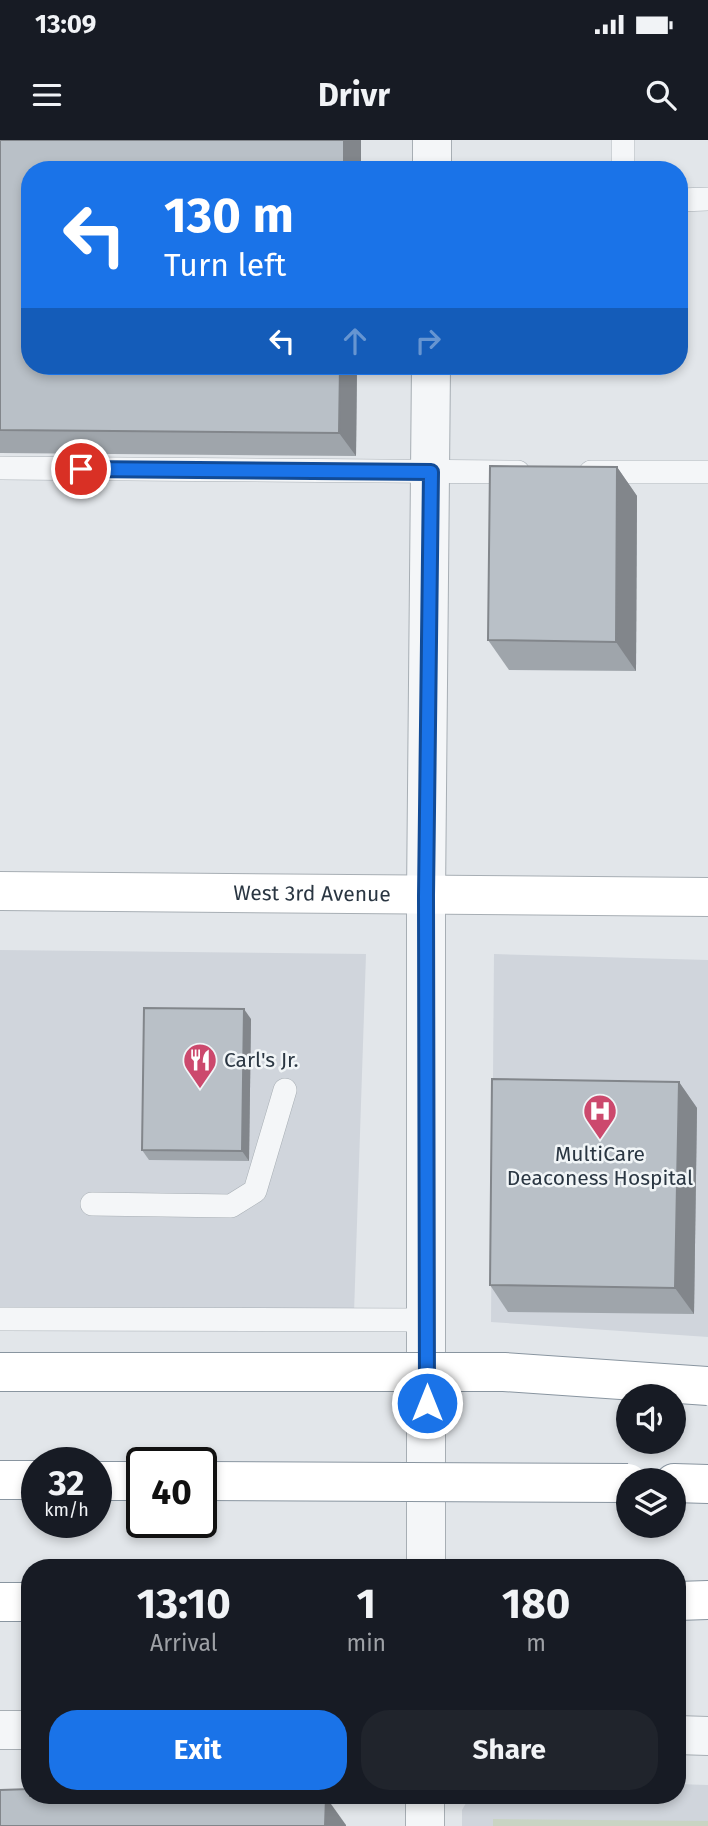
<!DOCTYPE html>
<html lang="en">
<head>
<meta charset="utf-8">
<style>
	body { margin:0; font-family:"Fira Sans",sans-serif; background:#20242c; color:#f1f3f6; height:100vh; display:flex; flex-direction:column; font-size:26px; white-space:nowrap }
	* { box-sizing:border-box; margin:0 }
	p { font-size:23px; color:#9ea1a6 }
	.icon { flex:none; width:38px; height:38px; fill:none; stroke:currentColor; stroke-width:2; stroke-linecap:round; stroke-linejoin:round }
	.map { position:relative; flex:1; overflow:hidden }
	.drawer { position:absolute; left:21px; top:1419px; width:665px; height:245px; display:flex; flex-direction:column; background:#171b24; border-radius:28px; box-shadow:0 4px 10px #0003 }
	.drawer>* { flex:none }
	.top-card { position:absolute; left:21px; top:21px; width:667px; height:214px; border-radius:28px; box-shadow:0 4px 10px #0003; background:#1a73e8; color:#fff; overflow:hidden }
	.tools { position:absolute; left:616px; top:1244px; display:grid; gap:14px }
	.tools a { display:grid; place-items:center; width:70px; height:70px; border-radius:50%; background:#171b24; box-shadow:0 4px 10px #0003; font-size:35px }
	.speed { position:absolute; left:21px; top:1307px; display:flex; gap:14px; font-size:35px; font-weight:700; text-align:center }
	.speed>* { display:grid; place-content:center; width:91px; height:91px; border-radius:50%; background:#171b24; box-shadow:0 4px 10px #0003; line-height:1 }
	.speed small { font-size:18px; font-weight:400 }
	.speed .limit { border:4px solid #111; border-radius:10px; background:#fff; color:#111 }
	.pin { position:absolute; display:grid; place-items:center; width:60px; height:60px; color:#fff; margin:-30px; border:4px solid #fff; border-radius:50%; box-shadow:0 2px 7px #0007 }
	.me { position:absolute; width:77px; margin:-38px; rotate:0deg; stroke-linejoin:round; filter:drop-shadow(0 0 5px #0008) }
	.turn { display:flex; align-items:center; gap:24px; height:147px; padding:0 28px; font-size:32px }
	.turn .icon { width:91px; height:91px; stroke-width:2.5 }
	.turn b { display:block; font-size:49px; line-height:60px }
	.lanes { display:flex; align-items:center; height:66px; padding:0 28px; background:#0003; justify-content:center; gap:35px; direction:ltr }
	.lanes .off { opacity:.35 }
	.eta { display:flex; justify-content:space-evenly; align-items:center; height:119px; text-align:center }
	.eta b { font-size:42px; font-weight:700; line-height:49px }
	.primary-button { display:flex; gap:14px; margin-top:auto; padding:14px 28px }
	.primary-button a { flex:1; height:80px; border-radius:28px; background:#1a73e8; color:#fff; font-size:28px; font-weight:700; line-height:80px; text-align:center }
	.primary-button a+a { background:#20242c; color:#f1f3f6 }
	.status { display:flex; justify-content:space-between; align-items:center; height:49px; padding:0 35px; background:#171b24; direction:ltr }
	.status svg { height:19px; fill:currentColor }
	header { display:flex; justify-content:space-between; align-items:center; height:91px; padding:0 28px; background:#171b24; font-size:32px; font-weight:700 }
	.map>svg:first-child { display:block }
	.built { fill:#d0d5dc }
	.green { fill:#c9d4c3 }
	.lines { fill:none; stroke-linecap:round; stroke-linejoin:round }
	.service-casing { stroke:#a7aeb4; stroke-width:24 }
	.minor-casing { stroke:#a7aeb4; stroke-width:40 }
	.tertiary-casing { stroke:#a7aeb4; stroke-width:40 }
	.secondary-casing { stroke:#a7aeb4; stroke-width:40 }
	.motorway-casing { stroke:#8995a0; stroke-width:40 }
	.service { stroke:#f4f6f8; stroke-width:23 }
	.minor { stroke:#f4f6f8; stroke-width:38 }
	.tertiary { stroke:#f4f6f8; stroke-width:38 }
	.secondary { stroke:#fff; stroke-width:38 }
	.motorway { stroke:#fff; stroke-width:38 }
	.motorway-bridge-casing { stroke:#8995a0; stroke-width:40; stroke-linecap:butt }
	.motorway-bridge { stroke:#fff; stroke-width:38 }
	.wall { fill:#9fa5ab }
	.shaded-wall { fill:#82868b }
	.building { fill:#b9c0c7; stroke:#82868b; stroke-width:2 }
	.route-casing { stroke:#114b97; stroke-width:18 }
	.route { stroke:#1a73e8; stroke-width:12 }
	.labels { text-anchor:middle; stroke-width:5; stroke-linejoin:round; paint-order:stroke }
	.street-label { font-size:21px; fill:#2a3642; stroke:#f1f5f7 }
	.poi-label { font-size:21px; fill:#2a3642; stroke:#f1f5f7; text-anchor:start }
</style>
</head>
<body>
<div class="status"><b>13:09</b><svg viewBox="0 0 49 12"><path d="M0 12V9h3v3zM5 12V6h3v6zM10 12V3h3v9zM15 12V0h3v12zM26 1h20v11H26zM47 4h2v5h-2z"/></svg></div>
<header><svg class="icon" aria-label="menu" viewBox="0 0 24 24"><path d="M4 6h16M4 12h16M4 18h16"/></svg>Drivr<svg class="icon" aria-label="search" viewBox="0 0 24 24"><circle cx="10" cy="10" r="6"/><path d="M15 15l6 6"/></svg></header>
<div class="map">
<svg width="708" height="1686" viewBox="0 0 708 1686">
	<rect width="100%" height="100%" fill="#e2e6ea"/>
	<g class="built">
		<polygon points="0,810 366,814 354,1173 0,1182"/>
		<polygon points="494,814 708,820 708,1197 491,1182"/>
		<polygon points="677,1644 708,1645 708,1686 462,1686 462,1670 470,1656 677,1656"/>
	</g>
	<polygon class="green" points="493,1679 708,1681 708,1686 493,1686"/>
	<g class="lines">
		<g class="service-casing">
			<g id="service">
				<polyline points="623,0 623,30"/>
				<polyline points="679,60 708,59"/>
				<polyline points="0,328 518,332"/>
				<polyline points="591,332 708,332"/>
				<polyline points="92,1064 231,1066 255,1051 285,950"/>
				<polyline points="0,1179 428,1180"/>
			</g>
		</g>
		<g class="minor-casing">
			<polyline id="minor" points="425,1656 425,1686"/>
		</g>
		<g class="tertiary-casing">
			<g id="tertiary">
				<polyline points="432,30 432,0"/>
				<polyline points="426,1428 426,756 431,226"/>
				<polyline points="0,1590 30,1590"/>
				<polyline points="677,1595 708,1596"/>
			</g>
		</g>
		<g class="secondary-casing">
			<g id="secondary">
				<path id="s1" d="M 0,751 L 708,757"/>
			</g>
		</g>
		<g class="motorway-casing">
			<g id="motorway">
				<polyline points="0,1340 37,1340"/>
				<polyline points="96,1341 142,1341"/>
				<polyline points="674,1343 708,1344"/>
				<polyline points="677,1461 708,1460"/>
				<polyline points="0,1462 30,1462"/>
			</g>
		</g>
		<use href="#service" class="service"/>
		<use href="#minor" class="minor"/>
		<use href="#tertiary" class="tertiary"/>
		<use href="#secondary" class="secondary"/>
		<use href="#motorway" class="motorway"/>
		<g class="motorway-bridge-casing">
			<g id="motorway-bridge">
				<polyline points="0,1232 504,1232 708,1246"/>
				<polyline points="201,1341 628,1343"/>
			</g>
		</g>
		<use href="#motorway-bridge" class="motorway-bridge"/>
	</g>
	<g class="wall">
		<polygon points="0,0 361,0 361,30 30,30 357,226 356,316 0,313"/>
		<polygon points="617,327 637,356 636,531 509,530 488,500"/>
		<polygon points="251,879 249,1021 149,1020 142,1010"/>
		<polygon points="679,942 697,968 694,1174 508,1172 490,1145"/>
	</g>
	<g class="shaded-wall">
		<rect x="344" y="0" width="17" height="30"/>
		<polygon points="340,226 357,226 356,316 339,293"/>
		<polygon points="617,327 637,356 636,531 616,502"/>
		<polygon points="244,869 251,879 249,1021 242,1011"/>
		<polygon points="679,942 697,968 694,1174 675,1148"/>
		<polygon points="326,1657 346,1685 346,1686 325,1686"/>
	</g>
	<g class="building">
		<polygon points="0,0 344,0 344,30 30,30 30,226 340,226 339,293 0,290"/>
		<polygon points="490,326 617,327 616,502 488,500"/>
		<polygon points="144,868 244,869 242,1011 142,1010"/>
		<polygon points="492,939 679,942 675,1148 490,1145"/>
		<polygon points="30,1649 30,1656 285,1656 326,1657 325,1686 0,1686 0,1650"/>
	</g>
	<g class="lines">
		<g class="route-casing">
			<polyline id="route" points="81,329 431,332 426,756 427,1263"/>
		</g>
		<use href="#route" class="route"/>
	</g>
	<defs>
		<g id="restaurant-pin" transform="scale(1.75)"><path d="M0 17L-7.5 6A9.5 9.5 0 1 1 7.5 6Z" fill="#cc496d" stroke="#f1f5f7"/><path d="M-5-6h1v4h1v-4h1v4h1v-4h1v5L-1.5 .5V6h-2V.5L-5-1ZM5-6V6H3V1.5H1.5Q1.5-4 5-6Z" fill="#fff"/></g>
		<g id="hospital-pin" transform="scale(1.75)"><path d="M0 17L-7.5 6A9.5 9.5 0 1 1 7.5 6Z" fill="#cc496d" stroke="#f1f5f7"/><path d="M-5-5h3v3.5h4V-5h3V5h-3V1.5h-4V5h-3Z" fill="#fff"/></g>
	</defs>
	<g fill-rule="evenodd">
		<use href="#restaurant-pin" x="200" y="920"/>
		<use href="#hospital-pin" x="600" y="971"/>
	</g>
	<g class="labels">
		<g class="street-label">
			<text dy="7" stroke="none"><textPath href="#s1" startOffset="312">West 3rd Avenue</textPath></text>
		</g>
		<g class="poi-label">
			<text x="224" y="927">Carl's Jr.</text>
			<text x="600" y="1021" text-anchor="middle">MultiCare<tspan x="600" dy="24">Deaconess Hospital</tspan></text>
		</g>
	</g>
</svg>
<div class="tools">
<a><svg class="icon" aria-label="sound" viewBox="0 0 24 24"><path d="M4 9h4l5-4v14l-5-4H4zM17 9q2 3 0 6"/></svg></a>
<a><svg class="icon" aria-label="layers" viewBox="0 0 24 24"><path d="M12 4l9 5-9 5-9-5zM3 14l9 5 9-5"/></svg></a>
</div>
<div class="speed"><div>32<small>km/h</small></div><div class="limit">40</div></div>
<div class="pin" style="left:81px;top:329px;background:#d93025"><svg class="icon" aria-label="arrive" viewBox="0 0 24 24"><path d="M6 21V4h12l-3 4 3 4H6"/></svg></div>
<svg class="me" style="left:427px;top:1263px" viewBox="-20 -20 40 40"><circle r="17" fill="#1a73e8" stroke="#fff" stroke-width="3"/><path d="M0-11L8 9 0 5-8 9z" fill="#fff"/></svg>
<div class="top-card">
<div class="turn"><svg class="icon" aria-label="left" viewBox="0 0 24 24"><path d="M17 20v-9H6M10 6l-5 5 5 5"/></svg><div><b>130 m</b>Turn left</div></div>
<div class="lanes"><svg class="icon" aria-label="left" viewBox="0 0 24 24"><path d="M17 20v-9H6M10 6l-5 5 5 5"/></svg><svg class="icon off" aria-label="ahead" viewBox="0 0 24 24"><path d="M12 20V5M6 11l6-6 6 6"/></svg><svg class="icon off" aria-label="right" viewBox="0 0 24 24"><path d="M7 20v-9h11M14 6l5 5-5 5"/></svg></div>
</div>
<section class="drawer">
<div class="eta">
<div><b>13:10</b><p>Arrival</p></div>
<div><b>1</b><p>min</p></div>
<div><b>180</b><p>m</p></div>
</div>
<div class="primary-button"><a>Exit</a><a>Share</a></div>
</section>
</div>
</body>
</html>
